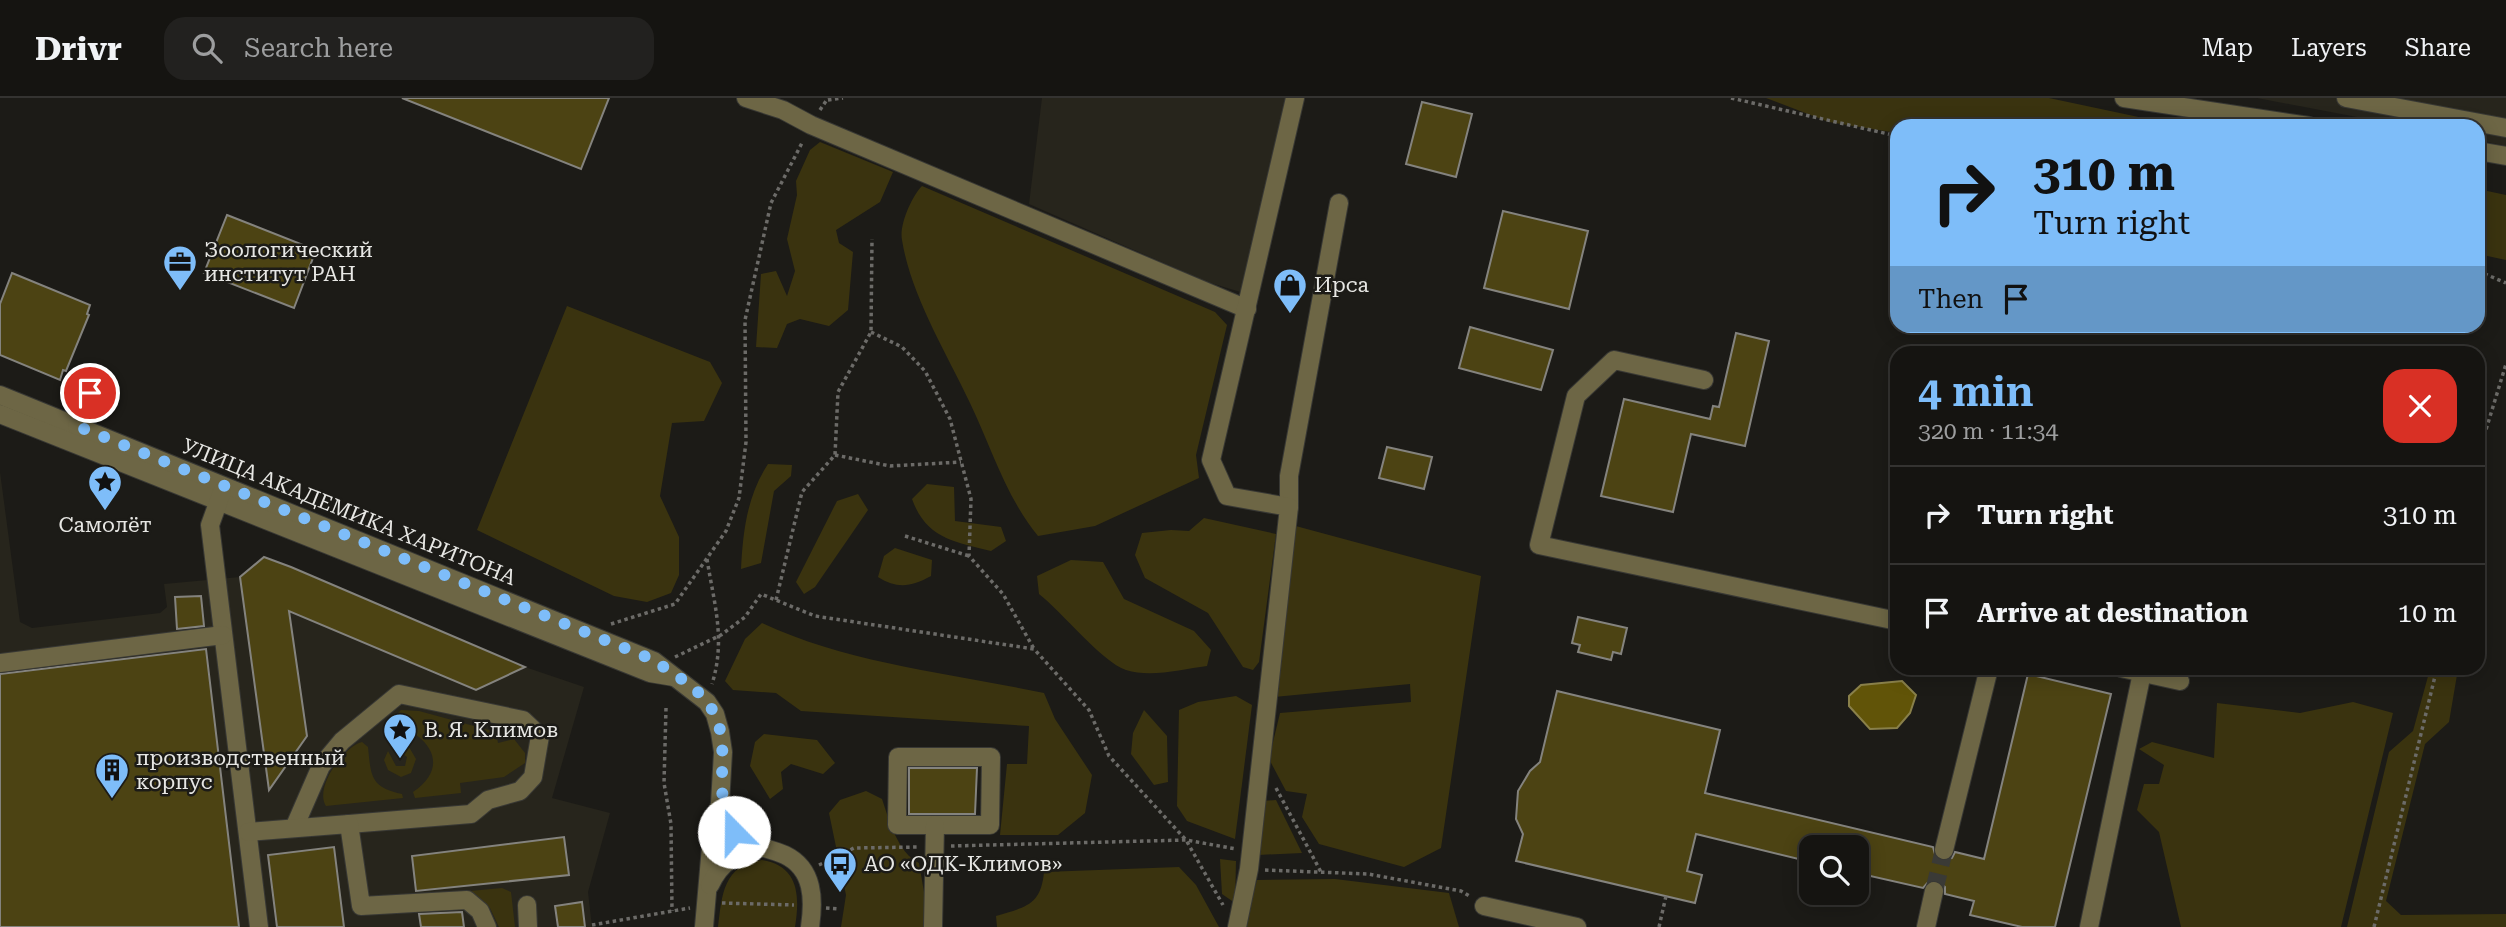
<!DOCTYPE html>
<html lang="en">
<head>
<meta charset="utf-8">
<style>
	body { margin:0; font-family:"Roboto Serif",serif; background:#22211f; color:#f1f3f6; height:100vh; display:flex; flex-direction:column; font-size:26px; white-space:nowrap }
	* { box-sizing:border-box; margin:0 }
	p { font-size:23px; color:#9d9e9f }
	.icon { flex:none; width:38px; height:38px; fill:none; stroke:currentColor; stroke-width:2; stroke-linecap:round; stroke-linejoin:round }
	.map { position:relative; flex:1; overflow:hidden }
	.side { position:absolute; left:1890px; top:248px; width:595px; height:329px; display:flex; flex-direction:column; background:#151411; border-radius:21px; box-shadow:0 4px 18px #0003,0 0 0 2px #343331 }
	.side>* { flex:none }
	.guide { position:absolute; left:1890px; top:21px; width:595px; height:214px; border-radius:21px; box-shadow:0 4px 18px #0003,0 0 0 2px #343331; background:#7ebdf9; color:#111; overflow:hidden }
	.buttons { position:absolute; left:1799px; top:737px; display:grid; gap:14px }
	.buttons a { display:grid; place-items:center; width:70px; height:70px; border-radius:14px; background:#151411; box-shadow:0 4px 18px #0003,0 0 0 2px #343331; font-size:35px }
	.pin { position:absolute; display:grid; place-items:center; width:60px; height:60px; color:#fff; margin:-30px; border:4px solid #fff; border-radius:50%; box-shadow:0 2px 7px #0007 }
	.me { position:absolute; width:77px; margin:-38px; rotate:338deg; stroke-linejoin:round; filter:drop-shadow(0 0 5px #0008) }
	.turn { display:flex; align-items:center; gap:24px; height:147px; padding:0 28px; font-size:32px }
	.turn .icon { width:91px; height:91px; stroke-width:2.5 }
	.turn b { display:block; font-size:49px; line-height:60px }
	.then { display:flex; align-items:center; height:66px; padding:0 28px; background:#0003; gap:14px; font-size:26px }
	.round { display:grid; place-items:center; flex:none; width:74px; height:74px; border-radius:21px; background:#22211f }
	.overview { display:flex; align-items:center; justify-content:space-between; height:119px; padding:0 28px }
	h1 { font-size:42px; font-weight:600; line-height:52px; color:#7ebdf9 }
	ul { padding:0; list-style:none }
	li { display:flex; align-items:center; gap:21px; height:98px; padding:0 28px; border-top:2px solid #343331 }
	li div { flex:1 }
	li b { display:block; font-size:26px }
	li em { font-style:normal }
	header { display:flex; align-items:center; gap:42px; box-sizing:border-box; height:98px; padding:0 35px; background:#151411; border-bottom:2px solid #343331 }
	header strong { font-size:33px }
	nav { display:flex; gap:38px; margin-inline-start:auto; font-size:24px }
	.search { width:490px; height:63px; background:#22211f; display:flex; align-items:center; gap:18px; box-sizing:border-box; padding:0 24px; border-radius:21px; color:#9d9e9f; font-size:26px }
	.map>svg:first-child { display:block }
	.built { fill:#27251c }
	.green { fill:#3a330f }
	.water { fill:#615408; stroke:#89804a; stroke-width:2 }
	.building { fill:#4c4313; stroke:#84837e; stroke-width:2 }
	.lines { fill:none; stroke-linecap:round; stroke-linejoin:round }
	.minor-tunnel { stroke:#3a3a36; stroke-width:18; stroke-dasharray:18 9; stroke-linecap:butt }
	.minor-casing { stroke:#383834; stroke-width:20 }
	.path { stroke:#6c6b68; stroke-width:3.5; stroke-dasharray:3.5 3.5; stroke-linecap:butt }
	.minor { stroke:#6d6645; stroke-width:18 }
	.route { stroke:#7ebdf9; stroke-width:12; stroke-dasharray:0 21.6 }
	.labels { text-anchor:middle; stroke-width:5; stroke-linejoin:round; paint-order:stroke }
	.poi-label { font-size:21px; fill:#e7e7e4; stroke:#1c1b17; text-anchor:start }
	.street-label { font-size:21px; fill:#e7e7e4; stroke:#1c1b17 }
</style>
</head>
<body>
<header>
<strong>Drivr</strong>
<div class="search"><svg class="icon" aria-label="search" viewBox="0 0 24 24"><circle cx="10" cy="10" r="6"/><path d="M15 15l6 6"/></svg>Search here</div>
<nav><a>Map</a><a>Layers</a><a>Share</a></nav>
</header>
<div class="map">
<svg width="2506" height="829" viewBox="0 0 2506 829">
	<rect width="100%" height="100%" fill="#1c1b17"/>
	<g class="built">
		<polygon points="1042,0 1286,0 1244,195 1207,184 1029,106"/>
		<polygon points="2257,0 2506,0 2506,48 2478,42 2478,28 2404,28"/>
		<polygon points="0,374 20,524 32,530 160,515 167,509 164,486 240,479 265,459 525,569 584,589 552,700 610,715 588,794 592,829 0,829"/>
	</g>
	<g class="green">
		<polygon points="1766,0 2049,0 2181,28 1897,28 1897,35 1829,24"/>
		<polygon points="820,44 893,74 880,104 836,132 839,145 853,154 848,212 829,228 800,221 787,226 777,250 756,249 761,176 776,173 787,198 795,173 787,141 797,97 796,83 810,52"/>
		<path d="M 922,88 L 1215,214 L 1227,227 L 1196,357 L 1199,380 L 1095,428 L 1038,438 C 1006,399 992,351 970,305 C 946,254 911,198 902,142 C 899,127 912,98 922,88 Z"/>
		<polygon points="2478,91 2506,97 2506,162 2478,156"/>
		<polygon points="567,208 710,264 722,285 704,323 672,325 660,398 679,439 679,477 671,495 647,504 614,498 477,432"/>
		<path d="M 768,366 L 792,367 L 791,378 L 774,393 L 761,465 L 741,471 C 743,433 747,398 768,366 Z"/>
		<path d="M 927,386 L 954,389 L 955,423 L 1001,429 L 1006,443 L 991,453 C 954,444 926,440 912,401 Z"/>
		<polygon points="858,396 868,412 815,489 804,496 796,484 837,403"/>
		<polygon points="1204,420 1276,436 1259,564 1253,572 1243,569 1208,515 1145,480 1135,457 1142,435 1171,432 1189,433"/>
		<polygon points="1292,427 1481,478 1441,750 1404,769 1319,746 1302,719 1307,696 1286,693 1269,661 1280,615 1411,604 1410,586 1274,599"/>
		<path d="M 895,450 L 932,462 L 931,478 C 911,489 897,491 878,479 L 884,458 Z"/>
		<path d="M 1071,462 L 1103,464 L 1124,501 L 1194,533 L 1211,552 L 1207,568 C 1182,571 1151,580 1126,572 C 1102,564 1062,514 1039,496 L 1037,478 Z"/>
		<path d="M 762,525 C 850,566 949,575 1044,595 L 1055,621 L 1092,677 L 1085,715 L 1058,737 L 1000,737 L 1007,666 L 1027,666 L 1029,628 L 801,613 L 776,595 L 733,592 L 725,583 L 745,541 Z"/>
		<polygon points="2430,571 2458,571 2449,624 2425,646 2386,803 2401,817 2506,816 2506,829 2347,829 2389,654 2413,633"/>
		<polygon points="1236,598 1252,607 1235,741 1187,723 1177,708 1179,612 1198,604"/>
		<polygon points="2353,604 2393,615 2341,829 2181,829 2159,734 2137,712 2144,686 2159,686 2164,667 2139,651 2152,644 2214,660 2217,605 2300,615"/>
		<path d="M 401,612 L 419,613 L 496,634 L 498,645 L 514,641 L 525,655 L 525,665 L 504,679 L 460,685 L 461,695 L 415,700 L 413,694 C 451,668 430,637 393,626 L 393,620 Z"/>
		<polygon points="1144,612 1167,638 1168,684 1154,687 1131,656 1133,635"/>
		<polygon points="764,636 817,642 835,665 823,676 791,666 781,674 783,691 770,701 750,668 755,644"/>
		<path d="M 362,644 L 368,649 C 371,678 370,689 402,696 L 403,700 L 326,708 C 314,690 343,649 362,644 Z"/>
		<polygon points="400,647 409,649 416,661 411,675 401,679 388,672 384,662 388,653 396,668 405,668 407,659 393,649"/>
		<path d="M 866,693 L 882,701 C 889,722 898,755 919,765 L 930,829 L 841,829 L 846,797 L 829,715 L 840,702 Z"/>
		<polygon points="1276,702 1302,755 1258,757 1262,703"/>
		<polygon points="1220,761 1236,763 1235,805 1222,796"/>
		<path d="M 762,762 C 799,768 800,798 795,829 L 718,829 C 722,797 723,767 762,762 Z"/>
		<path d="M 1179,769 L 1196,787 L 1219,829 L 997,829 L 996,818 C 1025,809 1041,808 1044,774 Z"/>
		<polygon points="1335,781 1449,795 1459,829 1244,829 1257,782"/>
		<polygon points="502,790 511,794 515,829 499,829 490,810 470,793"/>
	</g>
	<polygon class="water" points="1902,583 1916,597 1910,615 1897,630 1870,631 1849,608 1849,598 1861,587"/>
	<g class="building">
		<polygon points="402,0 609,0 581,71"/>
		<polygon points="1422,4 1472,16 1456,79 1406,66"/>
		<polygon points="1503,113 1588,133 1569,211 1484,190"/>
		<polygon points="227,117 316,152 294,210 204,175"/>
		<polygon points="12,175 90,207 87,216 89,217 66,273 63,272 60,282 0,257 0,206"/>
		<polygon points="1470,229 1553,252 1541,292 1459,270"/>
		<polygon points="1736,235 1769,243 1745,348 1691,336 1673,414 1601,398 1624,301 1710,321 1713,308 1719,309"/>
		<polygon points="1387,349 1432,359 1424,391 1379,380"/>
		<polygon points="264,459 291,469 525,569 476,592 289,513 307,638 269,692 240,479"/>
		<polygon points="201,498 204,528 177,531 175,499"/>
		<polygon points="1578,519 1627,530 1621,556 1613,554 1611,562 1578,554 1580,547 1572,545"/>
		<polygon points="206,551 239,829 0,829 0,576"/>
		<polygon points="2028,576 2111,596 2055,829 2022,829 1970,817 1974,803 1945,796 1945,789 1937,782 1930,782 1923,790 1857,775 1857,749 1811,749 1811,764 1696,736 1687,773 1702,777 1695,805 1516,763 1523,736 1516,721 1518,693 1530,673 1540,664 1557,593 1720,632 1705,695 1933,749 1936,760 1942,763 1952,760 1955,754 1984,761"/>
		<polygon points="909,670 977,670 975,716 909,716"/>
		<polygon points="564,739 569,777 416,793 412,758"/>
		<polygon points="334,749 344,829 277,829 268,757"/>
		<polygon points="582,804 585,829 558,829 555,808"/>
		<polygon points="462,814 464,829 421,829 419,816"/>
	</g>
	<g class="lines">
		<polyline class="minor-tunnel" points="1934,793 1944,752"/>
		<g class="minor-casing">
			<g id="minor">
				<polyline points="746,0 783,12 811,27 1247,211"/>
				<polyline points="2124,0 2309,28"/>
				<polyline points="2346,0 2506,30"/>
				<polyline points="2478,53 2506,58"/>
				<polyline points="1704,282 1614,262 1576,298 1539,447 1897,523"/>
				<polyline points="0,297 654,563 707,604 715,616 720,634 723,654 720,706 713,726 704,829"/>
				<polyline points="0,316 650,575 674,579"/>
				<polyline points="77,328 90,295"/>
				<polyline points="222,394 210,427 259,829"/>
				<polyline points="1289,409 1289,378 1339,105"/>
				<polyline points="0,565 223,537"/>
				<polyline points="2121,570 2180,583"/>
				<polygon points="898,659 991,659 990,727 897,727"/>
				<path d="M 720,706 C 724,716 728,727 735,735 C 749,749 768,749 785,757 C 814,771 814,802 810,829"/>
				<polyline points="294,730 321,668 342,643 399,596 523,622 540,638 533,679 520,693 488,702 471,716 349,726"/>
				<polyline points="248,734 349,726 361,808 467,802 480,813 487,829"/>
				<polyline points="1944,752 1989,570"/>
				<path d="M 710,787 C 721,763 736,756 761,750"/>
				<polyline points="527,807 528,829"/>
				<polyline points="1484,808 1577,829"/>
				<polyline points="933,829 935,727"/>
				<polyline points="1237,829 1249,771 1289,409 1227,398 1211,362 1295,0"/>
				<polyline points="1926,829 1934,793"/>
				<polyline points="2089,829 2143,570"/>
			</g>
		</g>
		<g class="path">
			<polyline points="1731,0 1897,38"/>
			<polyline points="828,2 843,0"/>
			<polyline points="820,12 828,0"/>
			<polyline points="2478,173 2506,185"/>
			<polyline points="871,234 902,249 925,273 950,321 971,401 969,458 1003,496 1034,551"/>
			<polyline points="835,357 890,368 961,364"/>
			<polyline points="2478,358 2506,266"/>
			<polyline points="905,438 969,458"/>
			<path d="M 707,461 C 714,506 726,541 712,586"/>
			<polyline points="776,502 802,394 835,357 838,294 871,234 872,141"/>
			<polyline points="611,526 675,506 726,433 739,400 746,344 745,222 771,105 803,43"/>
			<polyline points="675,559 721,537 745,519 761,496 815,518 1034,551 1089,612 1109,658 1186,742 1223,807"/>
			<polyline points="666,610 664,685 671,726 672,813"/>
			<polyline points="1276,690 1321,774"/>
			<polyline points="951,748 1186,742 1236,751"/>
			<polyline points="819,767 854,750 919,749"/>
			<polyline points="1265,772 1368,776 1461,793 1471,799"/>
			<polyline points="722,805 794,807"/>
			<polyline points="826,810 839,811"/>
			<polyline points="592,827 690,810"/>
			<polyline points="1659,829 1666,798"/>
			<polyline points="2374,829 2437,570"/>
		</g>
		<use href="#minor" class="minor"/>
	</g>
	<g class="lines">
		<path class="route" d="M 90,295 L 77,328 L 654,562 C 671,575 693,586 706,603 C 739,643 707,692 734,734"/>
	</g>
	<defs>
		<g id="office-pin" transform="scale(1.75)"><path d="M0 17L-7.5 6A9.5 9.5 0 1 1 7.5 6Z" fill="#7ebdf9" stroke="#1c1b17"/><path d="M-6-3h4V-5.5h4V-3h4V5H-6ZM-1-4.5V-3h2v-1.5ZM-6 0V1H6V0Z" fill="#111"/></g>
		<g id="shop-pin" transform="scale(1.75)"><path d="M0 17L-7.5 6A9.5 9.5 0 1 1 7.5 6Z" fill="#7ebdf9" stroke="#1c1b17"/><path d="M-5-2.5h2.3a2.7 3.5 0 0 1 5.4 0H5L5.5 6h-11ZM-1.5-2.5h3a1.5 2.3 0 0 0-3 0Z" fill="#111"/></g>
		<g id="sight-pin" transform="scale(1.75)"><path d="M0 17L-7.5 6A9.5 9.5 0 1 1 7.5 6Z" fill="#7ebdf9" stroke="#1c1b17"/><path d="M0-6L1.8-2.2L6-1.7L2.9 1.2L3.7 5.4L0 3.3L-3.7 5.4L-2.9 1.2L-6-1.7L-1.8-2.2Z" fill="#111"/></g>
		<g id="building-pin" transform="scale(1.75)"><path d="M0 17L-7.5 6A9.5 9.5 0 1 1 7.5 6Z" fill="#7ebdf9" stroke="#1c1b17"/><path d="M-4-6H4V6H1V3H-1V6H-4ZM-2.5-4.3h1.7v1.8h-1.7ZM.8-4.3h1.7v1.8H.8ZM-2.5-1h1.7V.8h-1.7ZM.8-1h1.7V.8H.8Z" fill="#111"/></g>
		<g id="bus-pin" transform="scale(1.75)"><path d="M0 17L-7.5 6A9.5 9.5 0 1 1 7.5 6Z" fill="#7ebdf9" stroke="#1c1b17"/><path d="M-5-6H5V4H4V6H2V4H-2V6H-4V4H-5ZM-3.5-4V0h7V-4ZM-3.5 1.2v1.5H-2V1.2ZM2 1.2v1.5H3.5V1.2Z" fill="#111"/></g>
	</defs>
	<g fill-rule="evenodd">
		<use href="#office-pin" x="180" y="164"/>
		<use href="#shop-pin" x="1290" y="187"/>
		<use href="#sight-pin" x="105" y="384"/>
		<use href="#sight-pin" x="400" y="632"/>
		<use href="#building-pin" x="112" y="672"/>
		<use href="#bus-pin" x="840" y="766"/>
	</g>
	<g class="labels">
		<g class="poi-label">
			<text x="204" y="159">Зоологический<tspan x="204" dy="24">институт РАН</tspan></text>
			<text x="1314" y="194">Ирса</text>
			<text x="105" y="434" text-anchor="middle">Самолёт</text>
			<text x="424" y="639">В. Я. Климов</text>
			<text x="136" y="667">производственный<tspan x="136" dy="24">корпус</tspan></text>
			<text x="864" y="773">АО «ОДК-Климов»</text>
		</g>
		<g class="street-label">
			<text transform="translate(349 414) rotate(22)" y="7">УЛИЦА АКАДЕМИКА ХАРИТОНА</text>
		</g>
	</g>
</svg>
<div class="buttons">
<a><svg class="icon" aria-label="search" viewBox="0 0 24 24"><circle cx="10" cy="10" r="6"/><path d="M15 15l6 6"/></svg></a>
</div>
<div class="pin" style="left:90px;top:295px;background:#d93025"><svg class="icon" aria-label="arrive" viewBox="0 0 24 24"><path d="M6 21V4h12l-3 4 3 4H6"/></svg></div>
<svg class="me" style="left:734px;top:734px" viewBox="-20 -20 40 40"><circle r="19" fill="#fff"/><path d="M0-13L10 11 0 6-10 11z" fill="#7ebdf9"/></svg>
<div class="guide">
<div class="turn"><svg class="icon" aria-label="right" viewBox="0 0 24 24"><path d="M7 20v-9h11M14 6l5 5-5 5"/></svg><div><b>310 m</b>Turn right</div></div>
<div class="then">Then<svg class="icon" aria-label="arrive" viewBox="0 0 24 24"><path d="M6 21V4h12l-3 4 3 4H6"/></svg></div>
</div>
<section class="side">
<div class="overview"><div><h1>4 min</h1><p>320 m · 11:34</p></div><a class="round" style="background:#d93025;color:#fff"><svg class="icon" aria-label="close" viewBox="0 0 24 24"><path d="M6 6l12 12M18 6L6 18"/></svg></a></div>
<ul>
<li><svg class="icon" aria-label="right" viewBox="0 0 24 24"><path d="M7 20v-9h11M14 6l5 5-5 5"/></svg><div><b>Turn right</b></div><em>310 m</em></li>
<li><svg class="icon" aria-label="arrive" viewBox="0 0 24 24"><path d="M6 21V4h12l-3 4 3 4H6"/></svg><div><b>Arrive at destination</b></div><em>10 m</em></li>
</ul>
</section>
</div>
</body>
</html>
